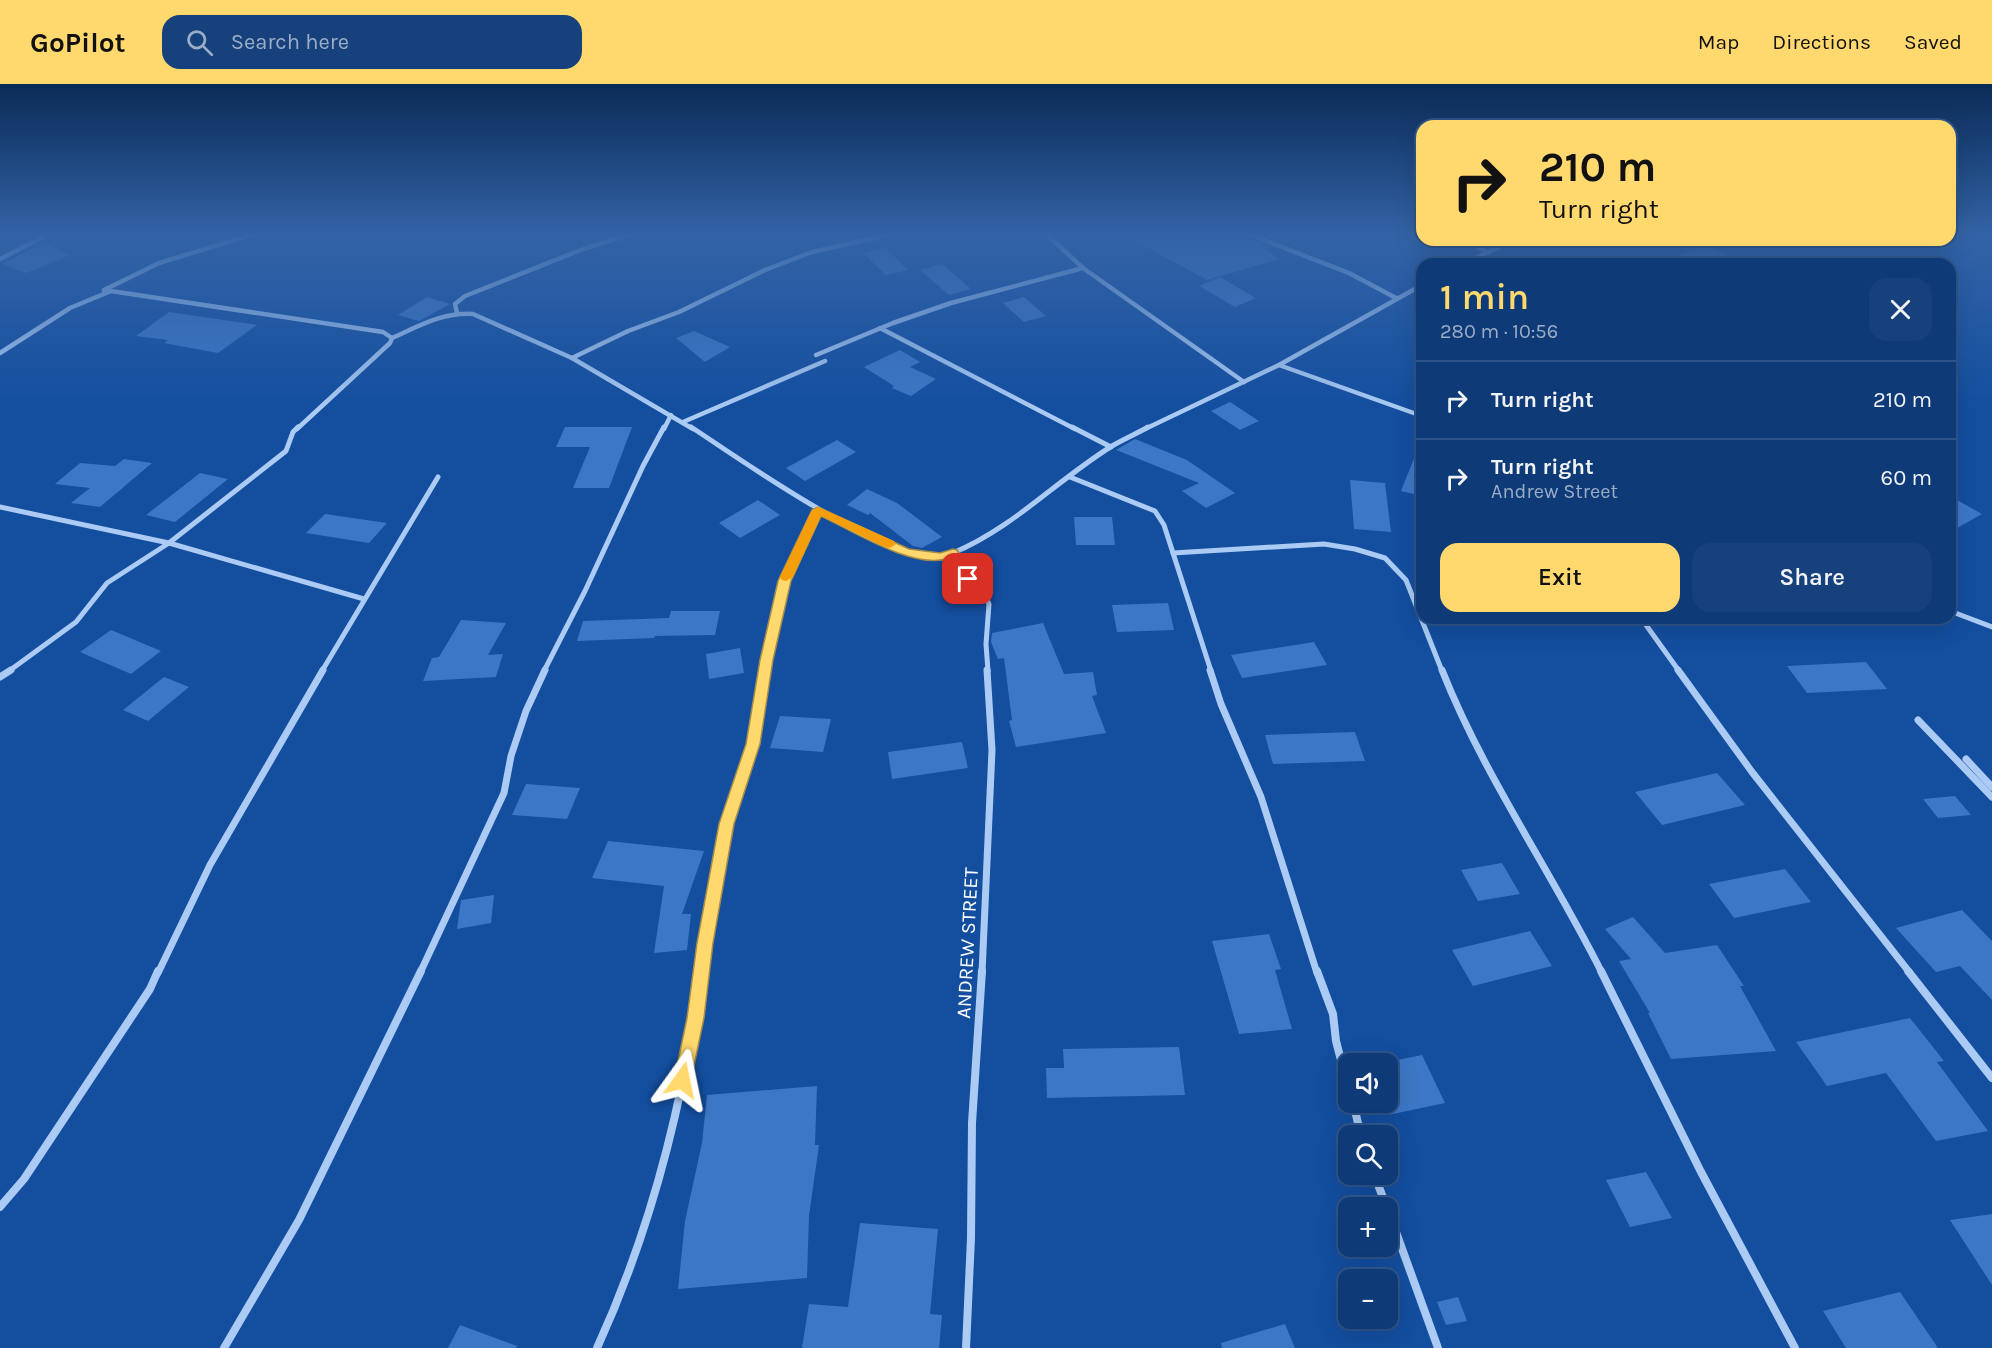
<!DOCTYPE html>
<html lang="en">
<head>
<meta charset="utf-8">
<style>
	body { margin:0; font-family:Karla,sans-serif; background:#17417c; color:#f1f3f6; height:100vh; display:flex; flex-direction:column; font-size:22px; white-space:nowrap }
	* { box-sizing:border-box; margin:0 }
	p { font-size:20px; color:#9badc6 }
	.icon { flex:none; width:33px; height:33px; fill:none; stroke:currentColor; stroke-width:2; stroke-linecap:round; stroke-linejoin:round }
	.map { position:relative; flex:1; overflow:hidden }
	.sheet { position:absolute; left:1416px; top:174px; width:540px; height:366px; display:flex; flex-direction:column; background:#0e3a77; border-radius:18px; box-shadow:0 6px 24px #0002,0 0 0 2px #2e5489 }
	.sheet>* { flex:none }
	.guide { position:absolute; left:1416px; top:36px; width:540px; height:126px; border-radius:18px; box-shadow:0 6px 24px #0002,0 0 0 2px #2e5489; background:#ffd86e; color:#111; overflow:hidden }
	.controls { position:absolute; left:1338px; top:969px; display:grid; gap:12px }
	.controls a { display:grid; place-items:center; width:60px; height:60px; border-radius:12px; background:#0e3a77; box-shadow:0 6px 24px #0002,0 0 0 2px #2e5489; font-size:30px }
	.pin { position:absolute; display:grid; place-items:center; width:51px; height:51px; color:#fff; margin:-26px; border-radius:12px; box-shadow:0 3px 9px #0006 }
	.me { position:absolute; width:66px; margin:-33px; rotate:12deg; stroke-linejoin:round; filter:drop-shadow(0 0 4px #0008) }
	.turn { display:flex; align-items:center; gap:21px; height:126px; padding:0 24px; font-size:27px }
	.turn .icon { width:78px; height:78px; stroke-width:2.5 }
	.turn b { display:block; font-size:42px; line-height:51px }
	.round { display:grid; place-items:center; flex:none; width:63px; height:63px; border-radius:18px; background:#17417c }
	.headline { display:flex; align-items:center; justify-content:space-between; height:102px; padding:0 24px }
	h1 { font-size:36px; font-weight:600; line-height:45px; color:#ffd86e }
	.primary-button { display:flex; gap:12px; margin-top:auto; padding:12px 24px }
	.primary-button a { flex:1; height:69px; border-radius:18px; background:#ffd86e; color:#111; font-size:24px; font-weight:600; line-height:69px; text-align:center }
	.primary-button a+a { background:#17417c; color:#f1f3f6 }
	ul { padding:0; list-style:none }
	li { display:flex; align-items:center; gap:18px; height:78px; padding:0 24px; border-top:2px solid #2e5489 }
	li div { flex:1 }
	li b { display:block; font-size:22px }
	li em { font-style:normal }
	header { display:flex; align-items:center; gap:36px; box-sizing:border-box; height:84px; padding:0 30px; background:#ffd86e; color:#111 }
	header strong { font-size:28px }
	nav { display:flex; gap:33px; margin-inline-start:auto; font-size:21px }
	.search { width:420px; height:54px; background:#17417c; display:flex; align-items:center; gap:15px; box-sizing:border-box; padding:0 21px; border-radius:18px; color:#9badc6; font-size:22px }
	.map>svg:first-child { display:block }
	.building { fill:#3c77c6 }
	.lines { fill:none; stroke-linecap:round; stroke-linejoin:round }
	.street-far3 { stroke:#abcbf4; stroke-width:4.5 }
	.street-far2 { stroke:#abcbf4; stroke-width:5 }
	.street-far1 { stroke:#abcbf4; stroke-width:7 }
	.street { stroke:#abcbf4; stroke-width:8 }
	.route { fill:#ffd86e; stroke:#a68c48; stroke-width:1.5 }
	.slow { fill:#f59e0b }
	.labels { text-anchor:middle; stroke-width:5; stroke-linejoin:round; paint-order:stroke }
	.street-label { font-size:20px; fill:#fff; stroke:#134e9f }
</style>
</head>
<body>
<header>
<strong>GoPilot</strong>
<div class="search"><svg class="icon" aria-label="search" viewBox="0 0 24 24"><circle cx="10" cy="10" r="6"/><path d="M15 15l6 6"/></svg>Search here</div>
<nav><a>Map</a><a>Directions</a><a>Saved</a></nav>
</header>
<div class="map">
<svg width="1992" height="1264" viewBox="0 0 1992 1264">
	<rect width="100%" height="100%" fill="#134e9f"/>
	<g class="building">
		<polygon points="1121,149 1242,149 1244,153 1271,163 1265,165 1279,175 1207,196"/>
		<polygon points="1259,149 1303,149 1304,152 1284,159"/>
		<polygon points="44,158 70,171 26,189 3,180"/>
		<polygon points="1707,162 1745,180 1663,180 1662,177"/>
		<polygon points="885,163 908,186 886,191 863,169"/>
		<polygon points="942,180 971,205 949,211 920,186"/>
		<polygon points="1220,193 1256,214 1235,223 1199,202"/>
		<polygon points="427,213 450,220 419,237 398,231"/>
		<polygon points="1024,213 1046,232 1024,238 1003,219"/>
		<polygon points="169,228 257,241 218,269 164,259 168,256 136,252"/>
		<polygon points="694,247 730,263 705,278 676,254"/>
		<polygon points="900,266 920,278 910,283 936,295 911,312 892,304 894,302 864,283"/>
		<polygon points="1230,318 1259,337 1240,346 1211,327"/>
		<polygon points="565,343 632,343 609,404 573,404 590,363 556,363"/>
		<polygon points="1135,355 1187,376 1235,409 1206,424 1182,407 1199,399 1116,366"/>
		<polygon points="837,356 856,368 805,397 786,384"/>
		<polygon points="1421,357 1422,357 1422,412 1401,407"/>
		<polygon points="124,375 152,379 100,423 71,419 90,404 55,400 80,379 115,382"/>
		<polygon points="200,389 228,395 175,438 146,431"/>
		<polygon points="1350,396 1385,399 1391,448 1354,445"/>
		<polygon points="867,405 897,419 942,453 922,464 913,462 870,429 868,431 847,421"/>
		<polygon points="1950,412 1982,430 1950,448"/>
		<polygon points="758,416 780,431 740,454 719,439"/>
		<polygon points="325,430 387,439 369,459 306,449"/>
		<polygon points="1074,433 1112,433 1115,461 1076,461"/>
		<polygon points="1168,519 1174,546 1117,548 1112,521"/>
		<polygon points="671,527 720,527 715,551 655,552 654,554 577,557 583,537 669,534"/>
		<polygon points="461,536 506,539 488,571 503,570 496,593 423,597 432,574 439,573"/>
		<polygon points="1043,539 1064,590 1093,588 1097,611 1092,612 1106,649 1016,663 1009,637 1012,636 1004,574 998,575 991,558 992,549"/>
		<polygon points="111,546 161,567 131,590 80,568"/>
		<polygon points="1314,558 1327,581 1242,594 1231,571"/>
		<polygon points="740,564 744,589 709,595 706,570"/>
		<polygon points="1866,578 1887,605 1807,609 1787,582"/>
		<polygon points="164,593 189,603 148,637 123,626"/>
		<polygon points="780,632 831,635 823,668 770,664"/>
		<polygon points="1355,648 1365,677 1273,680 1265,651"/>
		<polygon points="962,658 968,684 892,695 888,668"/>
		<polygon points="1717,689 1745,721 1662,741 1635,708"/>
		<polygon points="526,700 580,704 567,735 512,731"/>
		<polygon points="1955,712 1971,731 1938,734 1923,715"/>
		<polygon points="608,757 704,767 682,830 691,830 687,866 654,869 664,802 592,794"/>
		<polygon points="1502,779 1520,810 1478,817 1461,786"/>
		<polygon points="1785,785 1811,818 1734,834 1709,800"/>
		<polygon points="494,811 491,839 457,845 461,816"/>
		<polygon points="1962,826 1992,857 1992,916 1960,882 1936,888 1896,844"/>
		<polygon points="1633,833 1665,869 1717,861 1744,902 1740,902 1776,967 1671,975 1648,929 1650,929 1619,877 1631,875 1605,845"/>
		<polygon points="1530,847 1552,882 1473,902 1452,866"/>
		<polygon points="1269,850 1281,885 1275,886 1292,945 1239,950 1212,857"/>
		<polygon points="1910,934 1944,977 1937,978 1988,1047 1936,1057 1886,989 1827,1002 1796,958"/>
		<polygon points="1179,963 1185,1011 1047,1014 1046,984 1064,984 1063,965"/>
		<polygon points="1422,971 1445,1019 1388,1031 1388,978"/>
		<polygon points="817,1002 815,1061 819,1061 809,1132 807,1194 678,1205 685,1137 702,1059 707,1011"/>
		<polygon points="1646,1088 1672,1134 1630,1143 1606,1096"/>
		<polygon points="1992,1130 1992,1201 1950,1136"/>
		<polygon points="860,1139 938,1145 930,1230 942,1231 939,1264 802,1264 809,1220 848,1223"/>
		<polygon points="1900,1208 1938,1264 1846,1264 1823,1227"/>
		<polygon points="1458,1213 1467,1237 1446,1241 1437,1218"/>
		<polygon points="1285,1240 1295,1264 1222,1264 1221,1259"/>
		<polygon points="460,1241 517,1262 516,1264 448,1264"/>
	</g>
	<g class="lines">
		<g class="street-far3">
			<polyline points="1045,149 1083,184 1244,298"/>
			<polyline points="1246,149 1349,189 1396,214"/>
			<polyline points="1463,156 1487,168"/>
			<polyline points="0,175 51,149"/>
			<polyline points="1463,180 1514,156"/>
			<polyline points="104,206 159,179 257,149"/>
			<polyline points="457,229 455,220 465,212 583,165 634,149"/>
			<polyline points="880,244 1075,345"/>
			<path d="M 392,254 C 419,242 443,228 473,230 L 572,274 L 693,345"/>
			<polyline points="0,269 70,224 111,207 383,248 392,254 390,259 297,345"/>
			<polyline points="816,271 893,239 951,219 1083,184"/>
			<polyline points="572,274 628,247 679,228 765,186 812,168 896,149"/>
			<polyline points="1279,281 1422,332"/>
			<polyline points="683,338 825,277"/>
			<polyline points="664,345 671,331"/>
			<polyline points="1145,345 1279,281 1422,201"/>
		</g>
		<g class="street-far2">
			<path d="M 691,343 C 739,374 900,491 953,469 C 1013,444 1057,396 1112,362 C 1124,355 1136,350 1148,343"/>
			<polyline points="1072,343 1111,363"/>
			<polyline points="1070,393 1155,427 1164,441 1211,587"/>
			<polyline points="0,423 169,459 107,499 76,538 9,587"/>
			<polyline points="169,459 286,367 293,348 298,343"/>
			<polyline points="169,459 364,515"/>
			<polyline points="953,469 968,495 981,503 989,520 986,560 988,587"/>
			<polyline points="1173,469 1324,460 1355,465 1385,474 1406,496 1442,587"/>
			<polyline points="1950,527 1992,543"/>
			<polyline points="1641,534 1679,587"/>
			<polyline points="322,587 438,393"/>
			<polyline points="544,587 585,507 643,382 664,343"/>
			<polyline points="765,587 784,497 818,426"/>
		</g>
		<g class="street-far1">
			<polyline points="1210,586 1221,620 1261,713 1317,889"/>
			<path d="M 1442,586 C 1484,692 1551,787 1602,889"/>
			<polyline points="1678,586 1752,688 1910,889"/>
			<polyline points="0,593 11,586"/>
			<polyline points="1918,636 1992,713"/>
			<polyline points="1966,675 1992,703"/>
			<polyline points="158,889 210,781 323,586"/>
			<polyline points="420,889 504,709 511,672 526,627 545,586"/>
			<polyline points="701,889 726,739 753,660 765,586"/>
			<polyline points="982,889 992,666 987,586"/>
		</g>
		<g class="street">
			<polyline points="1317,887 1333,930 1336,957 1348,1003"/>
			<polyline points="1601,887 1701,1088 1795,1264"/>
			<polyline points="1908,887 1992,994"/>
			<polyline points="1353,1018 1361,1052"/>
			<polyline points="1374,1090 1387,1124"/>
			<polyline points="0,1123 24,1095 150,905 158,887"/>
			<polyline points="1388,1126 1438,1264"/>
			<polyline points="224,1264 299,1136 421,887"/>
			<path d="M 597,1264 C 651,1146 684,1016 701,887"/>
			<polyline points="966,1264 971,1154 972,1039 982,887"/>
		</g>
	</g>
	<linearGradient id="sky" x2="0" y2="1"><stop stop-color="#0a2b57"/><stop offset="0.46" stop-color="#3363a6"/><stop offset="1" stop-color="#3363a6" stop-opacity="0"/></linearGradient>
	<rect width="1992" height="326" fill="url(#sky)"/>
	<path class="route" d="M 818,423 L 909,465 L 940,469 L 953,465 L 957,466 L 974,495 L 972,498 L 963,498 L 950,474 C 915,487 853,447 821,432 L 791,497 L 773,576 L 760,660 L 734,740 L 713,859 L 704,934 L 691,996 L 689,1002 L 682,1005 L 676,1002 L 674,996 L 687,934 L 697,859 L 719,740 L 746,660 L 760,576 L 778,497 L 812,426 Z"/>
	<polygon class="slow" points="818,423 894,457 896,460 890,464 885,463 821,432 793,493 786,497 782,496 780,493 812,426"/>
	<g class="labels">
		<g class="street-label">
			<text transform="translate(967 859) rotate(-87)" y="7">ANDREW STREET</text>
		</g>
	</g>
</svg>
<div class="controls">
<a><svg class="icon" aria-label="sound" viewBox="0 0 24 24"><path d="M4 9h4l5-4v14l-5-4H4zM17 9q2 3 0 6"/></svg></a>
<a><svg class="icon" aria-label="search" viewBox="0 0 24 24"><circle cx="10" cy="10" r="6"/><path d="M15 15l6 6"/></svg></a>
<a>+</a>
<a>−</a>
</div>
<div class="pin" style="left:968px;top:495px;background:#d93025"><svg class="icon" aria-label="arrive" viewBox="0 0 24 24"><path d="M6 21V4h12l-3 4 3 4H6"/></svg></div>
<svg class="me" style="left:682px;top:996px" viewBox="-20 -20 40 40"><path d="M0-17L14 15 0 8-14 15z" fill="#ffd86e" stroke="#fff" stroke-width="4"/></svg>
<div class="guide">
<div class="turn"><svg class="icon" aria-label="right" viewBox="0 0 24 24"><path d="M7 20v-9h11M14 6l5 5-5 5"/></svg><div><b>210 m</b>Turn right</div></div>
</div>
<section class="sheet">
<div class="headline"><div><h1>1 min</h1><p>280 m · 10:56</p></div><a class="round"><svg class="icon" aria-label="close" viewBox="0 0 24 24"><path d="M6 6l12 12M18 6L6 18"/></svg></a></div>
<ul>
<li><svg class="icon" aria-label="right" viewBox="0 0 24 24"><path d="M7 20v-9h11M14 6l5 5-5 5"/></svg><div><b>Turn right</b></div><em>210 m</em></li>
<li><svg class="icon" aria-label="right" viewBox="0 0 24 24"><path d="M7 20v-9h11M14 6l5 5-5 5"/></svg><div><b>Turn right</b><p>Andrew Street</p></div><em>60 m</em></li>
</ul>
<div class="primary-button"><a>Exit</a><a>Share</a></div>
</section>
</div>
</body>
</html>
